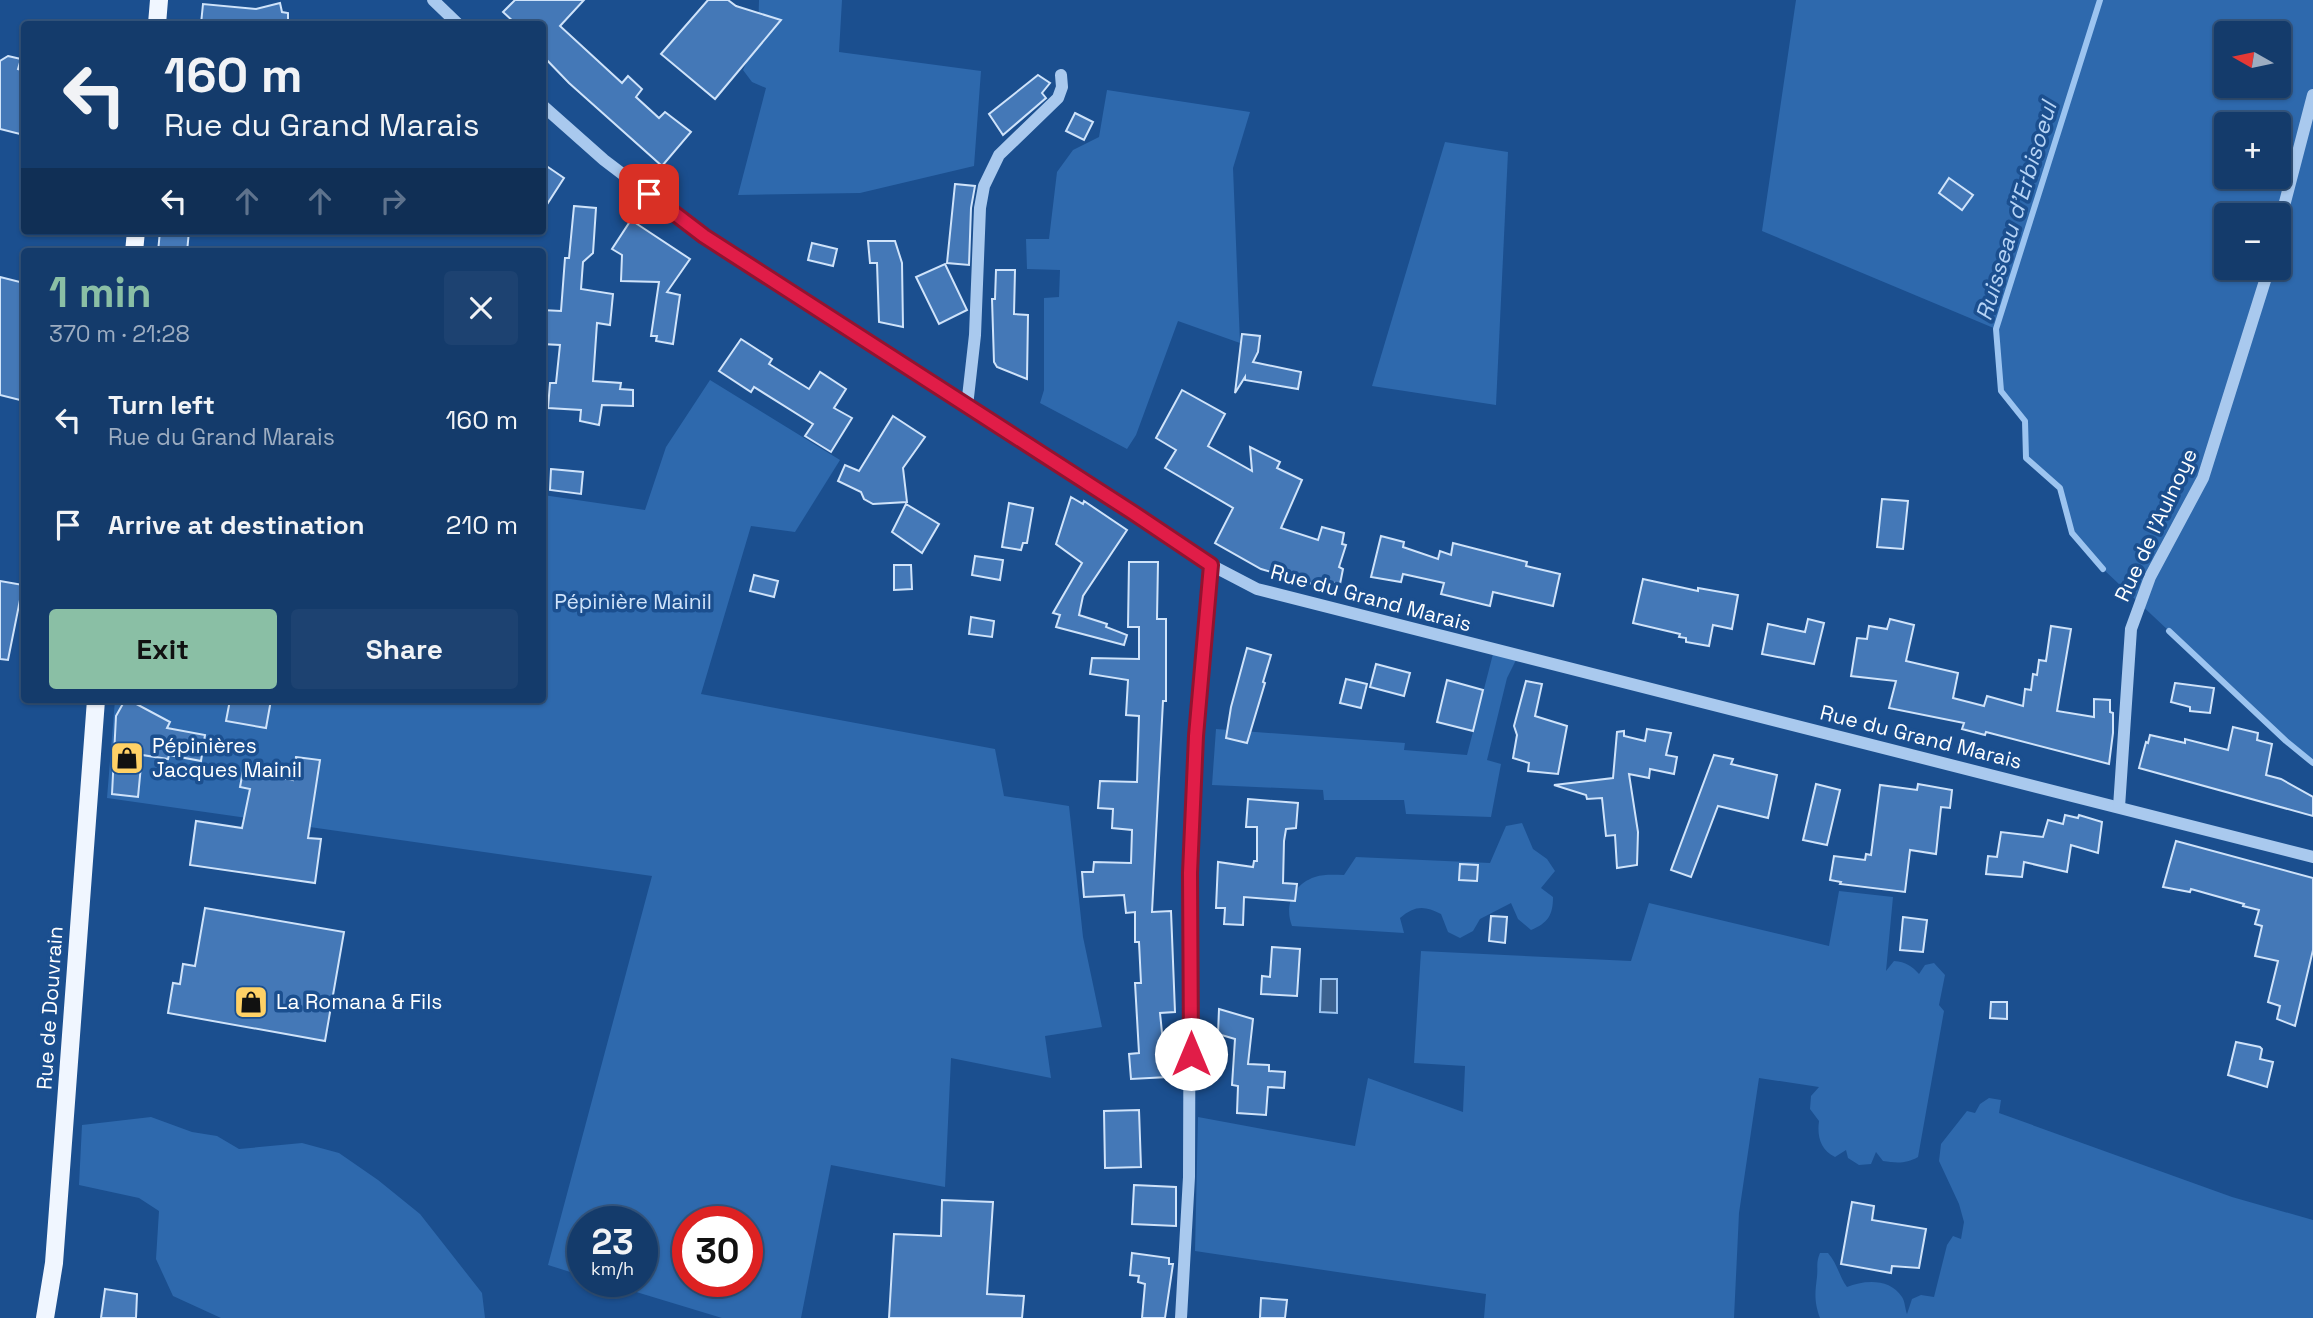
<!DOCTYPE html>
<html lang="en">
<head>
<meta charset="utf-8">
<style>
	body { margin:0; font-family:"Space Grotesk",sans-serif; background:#1d4271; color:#f1f3f6; height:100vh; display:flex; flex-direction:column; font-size:26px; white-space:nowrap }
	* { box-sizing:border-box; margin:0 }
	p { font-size:23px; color:#9dadc1 }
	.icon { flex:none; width:38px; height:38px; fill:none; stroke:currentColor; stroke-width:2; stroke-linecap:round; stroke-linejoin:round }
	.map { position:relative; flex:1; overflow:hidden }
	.drawer { position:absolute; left:21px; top:248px; width:525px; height:455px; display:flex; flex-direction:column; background:#143b6b; border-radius:7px; box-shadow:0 2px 5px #0004,0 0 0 2px #33557e }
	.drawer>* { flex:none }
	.guide { position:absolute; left:21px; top:21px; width:525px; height:214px; border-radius:7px; box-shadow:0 2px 5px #0004,0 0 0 2px #33557e; background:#143b6b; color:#f1f3f6; overflow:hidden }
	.needle { width:46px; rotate:279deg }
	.controls { position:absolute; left:2214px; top:21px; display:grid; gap:14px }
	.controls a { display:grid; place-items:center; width:77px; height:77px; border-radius:7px; background:#143b6b; box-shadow:0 2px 5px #0004,0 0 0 2px #33557e; font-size:35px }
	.speed { position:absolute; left:567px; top:1206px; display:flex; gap:14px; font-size:35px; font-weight:700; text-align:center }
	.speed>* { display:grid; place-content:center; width:91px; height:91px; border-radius:50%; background:#143b6b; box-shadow:0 2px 5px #0004,0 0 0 2px #33557e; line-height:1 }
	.speed small { font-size:18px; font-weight:400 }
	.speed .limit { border:10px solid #d22; background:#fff; color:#111 }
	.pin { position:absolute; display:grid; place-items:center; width:60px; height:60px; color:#fff; margin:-30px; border-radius:14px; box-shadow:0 4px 10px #0006 }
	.me { position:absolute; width:77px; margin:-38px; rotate:0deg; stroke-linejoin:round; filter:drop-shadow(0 0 5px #0008) }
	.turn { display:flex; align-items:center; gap:24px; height:147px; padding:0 28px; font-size:32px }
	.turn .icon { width:91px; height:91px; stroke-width:2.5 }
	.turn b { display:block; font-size:49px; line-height:60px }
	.lanes { display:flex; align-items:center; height:66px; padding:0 28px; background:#0003; justify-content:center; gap:35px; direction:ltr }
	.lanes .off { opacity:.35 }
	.round { display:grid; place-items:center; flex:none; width:74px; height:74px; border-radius:7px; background:#1d4271 }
	.summary { display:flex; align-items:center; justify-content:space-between; height:119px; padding:0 28px }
	h1 { font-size:42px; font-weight:700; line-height:52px; color:#8abfa5 }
	.action { display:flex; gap:14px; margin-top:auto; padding:14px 28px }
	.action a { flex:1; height:80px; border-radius:7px; background:#8abfa5; color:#111; font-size:28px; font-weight:700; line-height:80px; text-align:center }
	.action a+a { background:#1d4271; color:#f1f3f6 }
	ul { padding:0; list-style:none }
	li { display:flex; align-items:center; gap:21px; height:105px; padding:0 28px }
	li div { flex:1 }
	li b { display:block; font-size:26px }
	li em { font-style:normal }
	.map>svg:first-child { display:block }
	.green { fill:#2e69ad; fill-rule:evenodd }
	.water { fill:#3c6290; stroke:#9cc4f0; stroke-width:2 }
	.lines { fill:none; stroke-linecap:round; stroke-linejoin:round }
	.stream { stroke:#9cc4f0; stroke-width:6 }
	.building { fill:#4478b7; stroke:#cfe3fa; stroke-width:2 }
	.minor { stroke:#a9c9ee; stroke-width:12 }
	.major { stroke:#f0f6ff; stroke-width:18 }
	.route-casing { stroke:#92132f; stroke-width:18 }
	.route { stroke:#e11d48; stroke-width:12 }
	.labels { text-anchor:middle; stroke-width:7; stroke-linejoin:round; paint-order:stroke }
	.street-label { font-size:21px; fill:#fff; stroke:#1b4f8f }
	.park-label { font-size:21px; fill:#cfe3fa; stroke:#1b4f8f }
	.poi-label { font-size:21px; fill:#fff; stroke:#1b4f8f; text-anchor:start }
	.water-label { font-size:23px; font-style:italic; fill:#b5d3f5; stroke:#1b4f8f }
</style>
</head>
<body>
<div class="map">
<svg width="2313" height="1318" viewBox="0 0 2313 1318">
	<rect width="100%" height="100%" fill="#1b4f8f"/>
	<g class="green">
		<polygon points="759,0 842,0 839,52 981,71 974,166 860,193 738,195 766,88 752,82 743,70 758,37"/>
		<path d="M 1796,0 L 2313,0 L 2313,763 L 2286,741 L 2103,569 L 2072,533 L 2060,488 L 2026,458 L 2025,421 L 2001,391 L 1996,329 L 1762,231 ZM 2226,33 L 2278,33 L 2278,86 L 2226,86 ZM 2226,124 L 2278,124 L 2278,177 L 2226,177 ZM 2226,215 L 2278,215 L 2278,268 L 2226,268 Z"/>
		<polygon points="1107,90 1250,112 1233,168 1240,343 1178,321 1136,435 1127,449 1040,403 1044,390 1044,298 1059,297 1060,270 1027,269 1026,239 1049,239 1057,172 1073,150 1099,137"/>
		<polygon points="1445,142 1508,152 1496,405 1372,386"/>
		<path d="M 710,380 L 840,460 L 795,532 L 751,526 L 701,694 L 995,749 L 1004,796 L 1069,806 L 1083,937 L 1102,1027 L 1045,1036 L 1051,1078 L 951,1058 L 945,1187 L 831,1165 L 801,1318 L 722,1318 L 600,1281 L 642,1281 L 642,1222 L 583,1222 L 583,1276 L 548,1265 L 652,876 L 107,798 L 115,700 L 542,700 L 543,495 L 645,510 L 666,447 ZM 688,1222 L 747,1222 L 747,1281 L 688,1281 Z"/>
		<polygon points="1494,650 1518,656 1507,678 1487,760 1501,764 1491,817 1406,814 1404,800 1324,800 1323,790 1212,785 1216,729 1405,743 1404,750 1467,755"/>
		<path d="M 1522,823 L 1533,849 L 1547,859 L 1555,871 L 1541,888 L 1553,897 C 1553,915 1548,923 1531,930 L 1518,919 L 1511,903 L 1480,919 L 1473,931 L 1460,938 L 1448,932 L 1441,914 C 1424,905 1414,906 1400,918 L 1404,933 L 1292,926 C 1284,906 1293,884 1315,877 C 1324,874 1335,875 1344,875 L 1356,857 L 1490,863 L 1506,826 Z"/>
		<path d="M 1839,891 L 1893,897 L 1886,971 L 1894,961 C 1906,962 1912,966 1919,974 L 1925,965 L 1934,963 L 1945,975 L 1939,1005 L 1944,1011 L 1918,1157 C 1906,1164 1896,1163 1883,1161 L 1876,1152 L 1871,1164 L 1859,1165 L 1848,1158 L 1846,1150 L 1835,1157 C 1820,1150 1817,1136 1819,1121 L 1810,1109 L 1811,1096 L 1819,1087 L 1759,1078 L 1739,1213 L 1734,1318 L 1484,1318 L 1486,1294 L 1195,1251 L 1198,1117 L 1355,1146 L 1368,1078 L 1463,1112 L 1465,1066 L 1414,1063 L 1421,951 L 1631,961 L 1649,903 L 1829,946 Z"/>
		<path d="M 1989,1098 L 2001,1100 L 1999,1113 L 2232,1197 L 2313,1220 L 2313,1318 L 1820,1318 C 1814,1302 1815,1293 1817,1277 C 1818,1267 1816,1262 1820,1253 L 1828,1253 C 1837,1263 1839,1276 1847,1287 C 1864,1280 1890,1278 1902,1297 C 1905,1301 1905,1309 1907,1314 L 1912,1299 L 1921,1295 L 1934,1297 L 1947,1245 L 1953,1236 L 1961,1239 L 1964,1222 L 1959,1204 L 1939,1161 L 1941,1144 L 1967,1111 L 1975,1113 L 1980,1104 Z"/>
		<polygon points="151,1117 192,1132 217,1136 239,1149 302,1143 339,1153 378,1180 420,1214 482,1293 485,1318 221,1318 173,1296 156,1259 159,1211 139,1198 79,1185 82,1125"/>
	</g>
	<polygon class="water" points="1321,979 1337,979 1337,1013 1320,1012"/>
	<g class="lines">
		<g class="stream">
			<polyline points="2100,0 1996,329 2001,391 2025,421 2026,458 2060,488 2072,533 2103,569"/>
			<polyline points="2169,631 2286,741 2313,763"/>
		</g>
	</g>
	<g class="building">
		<polygon points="515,0 584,0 560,26 622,83 628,76 642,89 636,97 659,118 665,112 691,132 662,166 569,83 542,55 542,24 516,24 503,12"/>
		<polygon points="708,0 728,0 736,6 781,20 715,99 661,54"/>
		<polygon points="280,3 282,12 288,13 288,24 201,24 203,4 256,9"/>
		<polygon points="8,56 21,59 18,69 24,71 24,135 0,129 0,61"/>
		<polygon points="1038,75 1050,83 1042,93 1046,98 1003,135 989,114"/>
		<polygon points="1075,113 1093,122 1084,140 1066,131"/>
		<polygon points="542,163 564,178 542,212"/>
		<polygon points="1949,178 1973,195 1962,210 1939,193"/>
		<polygon points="955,184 975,186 971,208 969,265 947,263"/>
		<polygon points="574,206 596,208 593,253 583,262 581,289 613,294 610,325 597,323 593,381 621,383 620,389 633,390 633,406 602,405 599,425 580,421 581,410 548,408 550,383 556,383 560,345 542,344 542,310 561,311 565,258 569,258"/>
		<polygon points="631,220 690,259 667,292 680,295 673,344 656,341 657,336 651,336 659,282 621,281 622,255 612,249"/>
		<polygon points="160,231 189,231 187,252 158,252"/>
		<polygon points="868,241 895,241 902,263 903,327 879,322 877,263 870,263"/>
		<polygon points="812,243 837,249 833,266 808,260"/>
		<polygon points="945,264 967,310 939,324 916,277"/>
		<polygon points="996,270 1015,270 1014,314 1028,315 1027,379 997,367 994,362 992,299 995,299"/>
		<polygon points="0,277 24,283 24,401 0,395"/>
		<polygon points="1242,334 1260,336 1258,352 1253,362 1301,372 1298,389 1245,380 1245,377 1235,393"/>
		<polygon points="741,339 772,359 769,364 809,389 820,372 846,389 834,408 852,418 831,452 805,436 813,424 754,387 751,392 719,371"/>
		<polygon points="1182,390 1225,414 1208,446 1252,471 1250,447 1280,462 1277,468 1302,480 1281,528 1318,540 1322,527 1344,533 1342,544 1346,545 1339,567 1343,569 1340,584 1335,583 1333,590 1261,569 1215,543 1233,508 1165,468 1176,450 1156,438"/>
		<polygon points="893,416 925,437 903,468 907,502 873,504 864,499 861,492 838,481 845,465 859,471"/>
		<polygon points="551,469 583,472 581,494 550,490"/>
		<polygon points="1071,497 1083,504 1084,501 1127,530 1083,596 1079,615 1107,624 1106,627 1127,635 1124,645 1056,627 1060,615 1053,613 1082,563 1056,544"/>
		<polygon points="1882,499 1908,501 1903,549 1877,547"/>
		<polygon points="1009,503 1033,508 1027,543 1023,543 1021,550 1002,547"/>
		<polygon points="906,504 939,524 922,553 892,532"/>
		<polygon points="1381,536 1404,542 1403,547 1438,559 1440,551 1451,555 1453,543 1527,562 1526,566 1560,574 1553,606 1493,592 1490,606 1441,594 1444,583 1403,574 1401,582 1371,577"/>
		<polygon points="975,556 1003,560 1000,580 972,575"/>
		<polygon points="1129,562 1158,562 1157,619 1166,619 1166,701 1163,701 1152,912 1171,911 1175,1012 1160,1013 1164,1052 1167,1051 1168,1077 1131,1079 1129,1054 1139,1053 1135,983 1141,983 1139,942 1135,942 1135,912 1126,913 1124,895 1084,897 1082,872 1093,872 1094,862 1131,863 1132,830 1112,828 1113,809 1098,808 1100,781 1137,782 1139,716 1126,715 1128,680 1090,674 1092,658 1139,659 1139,627 1128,627"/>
		<polygon points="894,565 911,565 912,589 894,590"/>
		<polygon points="754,575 778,581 774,597 750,591"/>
		<polygon points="1643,579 1698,591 1698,588 1738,595 1732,629 1713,625 1709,646 1686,642 1686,638 1679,637 1680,634 1633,623"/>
		<polygon points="0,581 23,585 8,660 0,659"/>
		<polygon points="971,617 994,621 992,637 969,634"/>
		<polygon points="1808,619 1824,623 1814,664 1762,654 1768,624 1805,632"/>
		<polygon points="1890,619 1914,625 1906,661 1958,673 1953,698 1984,706 1987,696 2023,706 2025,689 2031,690 2033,674 2037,675 2039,660 2046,661 2051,626 2071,629 2057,711 2094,717 2094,699 2110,700 2110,712 2113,713 2113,733 2109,764 1986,732 1985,735 1962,729 1964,723 1889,708 1896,681 1851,676 1857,638 1867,639 1869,626 1887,629"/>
		<polygon points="1247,648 1271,655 1263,682 1265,683 1247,743 1226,738 1231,707"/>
		<polygon points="1376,664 1410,673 1404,696 1370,687"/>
		<polygon points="1346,679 1367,684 1361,708 1340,703"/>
		<polygon points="1447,680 1483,690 1473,731 1437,722"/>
		<polygon points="1526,681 1542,684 1535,716 1567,726 1558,774 1528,771 1529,763 1513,758 1517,735 1514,726"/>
		<polygon points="2175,683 2214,688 2210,713 2190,711 2190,707 2171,702"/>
		<polygon points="125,700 129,700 170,722 167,728 205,735 201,761 169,755 168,759 142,755 138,797 112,794 116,716"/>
		<polygon points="230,700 271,700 266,728 226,721"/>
		<polygon points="2233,727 2258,733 2257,740 2272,744 2266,775 2281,779 2313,797 2313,816 2139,768 2146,742 2148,743 2150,735 2185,743 2185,739 2228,750"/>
		<polygon points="1647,729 1671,733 1666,755 1677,757 1674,774 1650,769 1649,778 1629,774 1638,832 1637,865 1617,868 1615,835 1606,836 1602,798 1587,799 1586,795 1554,785 1613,778 1617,732 1624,731 1624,736 1645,741"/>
		<polygon points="1714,755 1733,759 1731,764 1777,775 1768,818 1718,806 1691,877 1671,870"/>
		<polygon points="296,757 320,760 308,838 321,839 315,883 190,865 196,821 242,828 250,789 240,787 243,771 293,780"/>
		<polygon points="1816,784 1840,790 1827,845 1803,840"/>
		<polygon points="1918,784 1952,790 1950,808 1941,807 1936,854 1910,850 1905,892 1840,884 1841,882 1830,880 1834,856 1865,860 1866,854 1871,855 1880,785 1917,790"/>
		<polygon points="1248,799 1298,803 1296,828 1286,829 1284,841 1283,883 1297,884 1295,901 1244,897 1243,925 1224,924 1225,908 1216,908 1218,862 1253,867 1254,861 1257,861 1257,827 1246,827"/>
		<polygon points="2065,815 2078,818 2079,815 2102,822 2098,853 2071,845 2067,872 2024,862 2022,877 1986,874 1988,856 1997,857 2001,832 2043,837 2048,820 2063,824"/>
		<polygon points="2176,841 2313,878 2313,950 2295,1026 2277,1019 2280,1006 2268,1002 2278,961 2255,956 2262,926 2255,924 2259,910 2243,906 2244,904 2191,889 2190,892 2163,887"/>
		<polygon points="1460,864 1478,865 1477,881 1459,880"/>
		<polygon points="205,908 344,932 325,1041 168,1013 173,983 180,984 183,964 195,966"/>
		<polygon points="1491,916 1507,917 1505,943 1489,941"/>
		<polygon points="1903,917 1927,920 1923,952 1900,950"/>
		<polygon points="1272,947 1300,949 1297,996 1261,994 1262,976 1270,977"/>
		<polygon points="1991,1002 2007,1002 2007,1019 1990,1018"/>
		<polygon points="1219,1009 1253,1019 1248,1064 1269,1065 1269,1071 1285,1072 1284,1088 1268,1087 1266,1115 1237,1113 1238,1086 1232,1085 1235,1039 1218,1034"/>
		<polygon points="2236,1042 2260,1047 2262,1049 2260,1059 2273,1062 2267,1087 2228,1075"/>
		<polygon points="1139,1110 1141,1167 1105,1168 1104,1111"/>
		<polygon points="1134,1185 1176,1187 1176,1226 1132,1224"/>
		<polygon points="942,1200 993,1202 987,1294 1024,1296 1022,1318 889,1318 894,1234 941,1236"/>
		<polygon points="1852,1202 1874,1206 1872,1220 1926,1229 1919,1268 1892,1266 1891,1273 1841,1264"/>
		<polygon points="1132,1253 1169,1258 1169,1264 1173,1264 1165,1318 1142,1318 1145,1284 1138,1282 1139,1276 1130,1275"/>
		<polygon points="105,1289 137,1294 136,1318 101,1318"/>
		<polygon points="1261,1298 1287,1300 1285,1318 1260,1318"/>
	</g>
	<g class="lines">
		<g class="minor">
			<polyline points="433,0 458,24"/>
			<polyline points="542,105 604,160 704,236 1132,512 1211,565 1257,589 2313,857"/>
			<polyline points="2278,229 2313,95"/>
			<polyline points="967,406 975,335 980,208 984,186 999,155 1058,98 1062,87 1061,75"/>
			<polyline points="2119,807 2131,629 2150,577 2203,478 2269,268"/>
			<polyline points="1181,1318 1189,1177 1190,873 1196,736 1211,565"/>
		</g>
		<g class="major">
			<polyline points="157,24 159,0"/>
			<polyline points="134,252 136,231"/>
			<polyline points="45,1318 54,1263 96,700"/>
		</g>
	</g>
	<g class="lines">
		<g class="route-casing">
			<polyline id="route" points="649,194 704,236 1132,512 1211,565 1196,736 1190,873 1191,1054"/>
		</g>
		<use href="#route" class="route"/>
	</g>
	<defs>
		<g id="shop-square" transform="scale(1.75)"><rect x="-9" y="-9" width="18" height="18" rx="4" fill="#ffd166" stroke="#1b4f8f"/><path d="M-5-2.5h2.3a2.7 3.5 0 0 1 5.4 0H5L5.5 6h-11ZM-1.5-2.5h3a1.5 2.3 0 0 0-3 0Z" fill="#111"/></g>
	</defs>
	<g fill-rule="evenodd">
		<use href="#shop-square" x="127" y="758"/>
		<use href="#shop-square" x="251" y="1002"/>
	</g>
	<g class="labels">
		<g class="street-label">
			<text transform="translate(2156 525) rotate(-65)" y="7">Rue de l'Aulnoye</text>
			<text transform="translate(1371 598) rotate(15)" y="7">Rue du Grand Marais</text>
			<text transform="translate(1921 737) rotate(14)" y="7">Rue du Grand Marais</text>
			<text transform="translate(50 1008) rotate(-86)" y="7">Rue de Douvrain</text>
		</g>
		<g class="park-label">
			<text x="633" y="609">Pépinière Mainil</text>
		</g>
		<g class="poi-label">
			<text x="152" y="753">Pépinières<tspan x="152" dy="24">Jacques Mainil</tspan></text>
			<text x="276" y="1009">La Romana &amp; Fils</text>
		</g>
		<g class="water-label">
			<text transform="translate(2016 211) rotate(-73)" y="8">Ruisseau d'Erbisoeul</text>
		</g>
	</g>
</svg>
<div class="controls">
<a><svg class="needle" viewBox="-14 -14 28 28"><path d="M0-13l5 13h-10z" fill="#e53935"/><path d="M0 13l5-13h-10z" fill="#9dadc1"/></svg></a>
<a>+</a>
<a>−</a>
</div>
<div class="speed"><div>23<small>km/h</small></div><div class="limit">30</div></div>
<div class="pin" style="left:649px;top:194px;background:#d93025"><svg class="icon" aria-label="arrive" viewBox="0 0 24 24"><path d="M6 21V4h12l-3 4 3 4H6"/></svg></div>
<svg class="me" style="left:1191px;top:1054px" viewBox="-20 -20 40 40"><circle r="19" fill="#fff"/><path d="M0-13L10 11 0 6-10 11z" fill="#e11d48"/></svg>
<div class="guide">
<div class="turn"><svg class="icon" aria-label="left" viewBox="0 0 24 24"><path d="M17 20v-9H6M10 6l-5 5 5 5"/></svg><div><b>160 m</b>Rue du Grand Marais</div></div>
<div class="lanes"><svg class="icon" aria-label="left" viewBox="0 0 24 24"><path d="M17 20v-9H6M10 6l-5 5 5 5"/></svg><svg class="icon off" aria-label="ahead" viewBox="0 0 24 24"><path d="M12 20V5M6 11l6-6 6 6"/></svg><svg class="icon off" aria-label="ahead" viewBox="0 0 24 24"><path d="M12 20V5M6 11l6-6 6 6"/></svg><svg class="icon off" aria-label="right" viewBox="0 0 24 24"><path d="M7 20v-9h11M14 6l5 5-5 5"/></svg></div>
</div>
<section class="drawer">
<div class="summary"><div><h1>1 min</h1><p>370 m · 21:28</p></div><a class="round"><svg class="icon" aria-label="close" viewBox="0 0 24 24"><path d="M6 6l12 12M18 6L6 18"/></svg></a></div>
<ul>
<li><svg class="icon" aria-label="left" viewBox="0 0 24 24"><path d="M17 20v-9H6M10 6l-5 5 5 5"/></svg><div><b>Turn left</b><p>Rue du Grand Marais</p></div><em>160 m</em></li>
<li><svg class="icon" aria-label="arrive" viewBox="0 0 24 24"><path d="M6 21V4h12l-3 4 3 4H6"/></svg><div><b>Arrive at destination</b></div><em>210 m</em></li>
</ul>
<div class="action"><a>Exit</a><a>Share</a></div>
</section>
</div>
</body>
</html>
